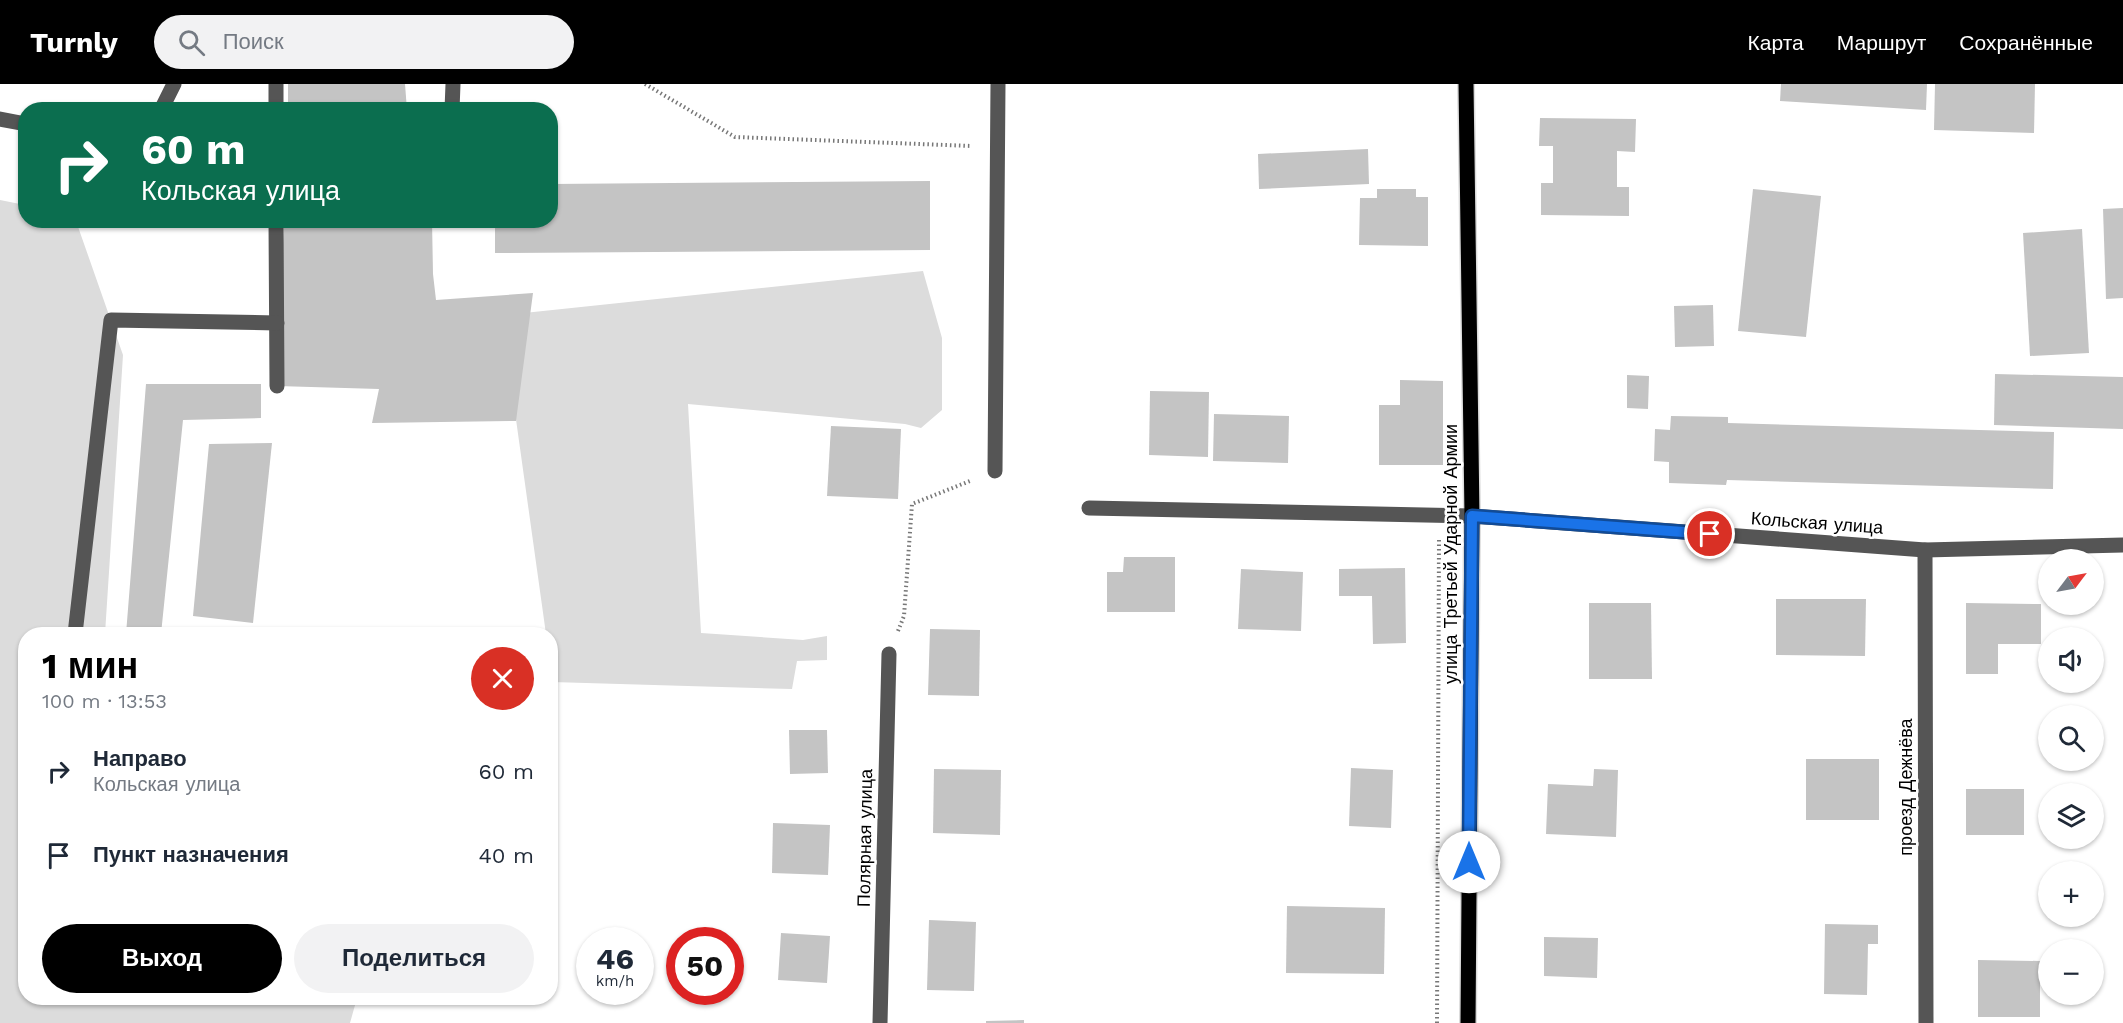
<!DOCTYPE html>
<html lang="ru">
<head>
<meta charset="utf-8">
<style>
	body { margin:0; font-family:"Work Sans",sans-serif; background:#f2f2f3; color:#1f2937; height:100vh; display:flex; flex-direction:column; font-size:22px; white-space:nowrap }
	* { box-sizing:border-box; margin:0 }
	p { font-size:20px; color:#747a83 }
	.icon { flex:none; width:33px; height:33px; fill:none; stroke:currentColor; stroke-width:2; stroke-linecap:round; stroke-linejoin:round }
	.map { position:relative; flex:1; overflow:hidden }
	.side { position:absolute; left:18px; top:543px; width:540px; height:378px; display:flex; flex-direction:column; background:#fff; border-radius:24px; box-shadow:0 2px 4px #0004 }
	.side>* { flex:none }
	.hud { position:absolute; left:18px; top:18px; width:540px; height:126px; border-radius:24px; box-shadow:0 2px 4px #0004; background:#0b6e4f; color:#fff; overflow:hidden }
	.needle { width:39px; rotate:58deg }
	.buttons { position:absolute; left:2038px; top:465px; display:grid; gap:12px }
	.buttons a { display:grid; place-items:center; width:66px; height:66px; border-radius:50%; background:#fff; box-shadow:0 2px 4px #0004; font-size:30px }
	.speed { position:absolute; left:576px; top:843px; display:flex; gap:12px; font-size:30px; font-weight:700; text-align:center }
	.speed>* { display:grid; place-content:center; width:78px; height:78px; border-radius:50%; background:#fff; box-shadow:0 2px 4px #0004; line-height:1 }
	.speed small { font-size:15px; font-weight:400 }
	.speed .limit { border:9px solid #d22; background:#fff; color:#111 }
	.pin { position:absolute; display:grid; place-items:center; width:51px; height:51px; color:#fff; margin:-26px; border:3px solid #fff; border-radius:50%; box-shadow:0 2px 6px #0007 }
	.me { position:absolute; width:66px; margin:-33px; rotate:0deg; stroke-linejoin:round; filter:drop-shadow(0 0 4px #0008) }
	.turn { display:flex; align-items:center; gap:21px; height:126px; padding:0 24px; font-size:27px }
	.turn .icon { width:78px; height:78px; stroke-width:2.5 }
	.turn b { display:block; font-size:42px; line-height:51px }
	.round { display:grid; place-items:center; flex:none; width:63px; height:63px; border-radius:32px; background:#f2f2f3 }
	.headline { display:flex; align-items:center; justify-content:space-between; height:102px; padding:0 24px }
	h1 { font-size:36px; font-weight:700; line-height:45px; color:#000 }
	.primary-button { display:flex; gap:12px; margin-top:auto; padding:12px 24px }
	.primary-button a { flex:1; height:69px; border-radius:36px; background:#000; color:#fff; font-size:24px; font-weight:700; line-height:69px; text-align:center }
	.primary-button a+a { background:#f2f2f3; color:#1f2937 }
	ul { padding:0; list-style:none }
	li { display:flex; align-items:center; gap:18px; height:84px; padding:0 24px }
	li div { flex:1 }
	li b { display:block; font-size:22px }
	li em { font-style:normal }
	header { display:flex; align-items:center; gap:36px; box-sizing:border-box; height:84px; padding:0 30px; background:#000; color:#fff }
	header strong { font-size:28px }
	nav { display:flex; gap:33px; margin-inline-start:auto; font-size:21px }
	.search { width:420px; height:54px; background:#f2f2f3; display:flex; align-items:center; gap:15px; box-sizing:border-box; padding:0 21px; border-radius:33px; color:#747a83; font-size:22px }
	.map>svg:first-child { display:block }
	.green { fill:#dcdcdc }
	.building { fill:#c4c4c4 }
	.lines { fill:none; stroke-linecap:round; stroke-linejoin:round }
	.major-casing { stroke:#dbdbdb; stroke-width:18 }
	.path { stroke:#777; stroke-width:4; stroke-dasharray:1.5 3; stroke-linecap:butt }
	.minor { stroke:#555; stroke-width:15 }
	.major { stroke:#000; stroke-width:15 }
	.route-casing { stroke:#114b97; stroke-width:15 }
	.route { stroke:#1a73e8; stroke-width:10 }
	.labels { text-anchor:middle; stroke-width:5; stroke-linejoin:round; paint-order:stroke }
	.street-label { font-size:18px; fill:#000; stroke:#fff }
</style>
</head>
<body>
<header>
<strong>Turnly</strong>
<div class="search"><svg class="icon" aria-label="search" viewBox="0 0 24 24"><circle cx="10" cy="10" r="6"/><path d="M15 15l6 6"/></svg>Поиск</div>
<nav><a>Карта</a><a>Маршрут</a><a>Сохранённые</a></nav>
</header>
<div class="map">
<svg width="2123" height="939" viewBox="0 0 2123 939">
	<rect width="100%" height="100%" fill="#fff"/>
	<g class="green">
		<polygon points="0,116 25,121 26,136 76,137 123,271 105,550 26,550 26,914 357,914 350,939 0,939"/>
		<polygon points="923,187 942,254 942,326 921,344 905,340 688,320 701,549 803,556 827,552 827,576 797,577 792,605 552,598 550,550 546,550 513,314 524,229"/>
	</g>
	<g class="building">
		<polygon points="288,0 405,0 407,26 288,26"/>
		<polygon points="1781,0 1927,0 1926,26 1780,17"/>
		<polygon points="1935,0 2035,0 2034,49 1934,46"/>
		<polygon points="1540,34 1636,35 1635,68 1617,67 1617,103 1629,103 1629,132 1541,131 1541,99 1553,99 1553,62 1539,62"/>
		<polygon points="1368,65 1369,100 1259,105 1258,70"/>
		<polygon points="930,97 930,166 495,169 495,136 550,136 550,100"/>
		<polygon points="1377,105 1416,105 1416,113 1428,113 1428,162 1359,161 1360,114 1377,114"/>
		<polygon points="1753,105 1821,112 1806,253 1738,247"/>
		<polygon points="2123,124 2123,214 2106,215 2103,125"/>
		<polygon points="284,136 432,136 433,190 436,216 533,209 516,337 372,339 379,305 277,302"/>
		<polygon points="2082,145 2089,269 2030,272 2023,149"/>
		<polygon points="1713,221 1714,262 1675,263 1674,222"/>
		<polygon points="1995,290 2123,293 2123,345 1994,341"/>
		<polygon points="1627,291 1649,292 1648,325 1627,324"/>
		<polygon points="1400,296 1443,297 1443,381 1379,381 1379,321 1400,321"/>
		<polygon points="146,300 261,300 261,334 183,336 161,550 126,550"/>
		<polygon points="1150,307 1209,308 1208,373 1149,371"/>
		<polygon points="1214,330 1289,332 1288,379 1213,377"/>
		<polygon points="1671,332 1728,333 1728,339 2054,348 2053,405 1727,396 1726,401 1669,399 1669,378 1654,377 1655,345 1670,346"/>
		<polygon points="831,342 901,345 898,415 827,412"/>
		<polygon points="272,359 253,539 193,532 209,360"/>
		<polygon points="1124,473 1175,473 1175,528 1107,528 1107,488 1123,488"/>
		<polygon points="1405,484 1406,559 1373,560 1372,512 1339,512 1339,485"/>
		<polygon points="1241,485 1303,488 1301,547 1238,545"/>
		<polygon points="1776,515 1866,515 1865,572 1776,571"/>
		<polygon points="1589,519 1651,519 1652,595 1589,595"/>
		<polygon points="1966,519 2041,520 2041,560 1998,560 1998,590 1966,590"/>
		<polygon points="930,545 980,546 979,612 928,611"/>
		<polygon points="789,646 827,646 828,689 790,690"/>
		<rect x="1806" y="675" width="73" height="61"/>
		<polygon points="1351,684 1393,686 1391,744 1349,742"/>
		<polygon points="934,685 1001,686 1000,751 933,749"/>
		<polygon points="1594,685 1618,686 1616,753 1546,750 1548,700 1593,702"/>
		<rect x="1966" y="705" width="58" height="46"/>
		<polygon points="773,739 830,741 828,791 772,789"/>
		<polygon points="1287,822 1385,824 1384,890 1286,889"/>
		<polygon points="929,836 976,838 974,907 927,906"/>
		<polygon points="1825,840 1878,841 1878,860 1868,860 1867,911 1824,910"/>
		<polygon points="781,849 830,852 827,899 778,896"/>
		<polygon points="1544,853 1598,854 1597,894 1544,892"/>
		<polygon points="1978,876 2040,877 2040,933 1978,933"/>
		<polygon points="1024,936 1024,939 986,939 986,937"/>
	</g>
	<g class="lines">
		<g class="major-casing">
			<polyline id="major" points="1466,0 1472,432 1468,939"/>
		</g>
		<g class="path">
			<polyline points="645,0 735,53 972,62"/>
			<polyline points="898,547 904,532 912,420 970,397"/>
			<polyline points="1437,939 1439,456"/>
		</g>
		<g class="minor">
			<polyline points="276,0 276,26"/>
			<polyline points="161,26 174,0"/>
			<polyline points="452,26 453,0"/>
			<polyline points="0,35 26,40"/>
			<polyline points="276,136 277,302"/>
			<polyline points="995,387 998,0"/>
			<polyline points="1089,424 1472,432 1925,466 2123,461"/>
			<polyline points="1925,466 1926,939"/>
			<polyline points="75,550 111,236 277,239"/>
			<polyline points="880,939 889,570"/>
		</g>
		<use href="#major" class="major"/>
	</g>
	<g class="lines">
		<g class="route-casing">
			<polyline id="route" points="1469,778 1472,432 1710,450"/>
		</g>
		<use href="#route" class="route"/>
	</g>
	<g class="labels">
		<g class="street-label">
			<text transform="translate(1817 439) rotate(4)" y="6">Кольская улица</text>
			<text transform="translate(1451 470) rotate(-90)" y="6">улица Третьей Ударной Армии</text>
			<text transform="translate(1906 703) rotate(-90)" y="6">проезд Дежнёва</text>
			<text transform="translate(865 754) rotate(-89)" y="6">Полярная улица</text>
		</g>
	</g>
</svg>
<div class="buttons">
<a><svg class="needle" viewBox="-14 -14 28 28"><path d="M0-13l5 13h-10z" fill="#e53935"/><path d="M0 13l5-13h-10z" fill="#747a83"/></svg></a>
<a><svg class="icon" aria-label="sound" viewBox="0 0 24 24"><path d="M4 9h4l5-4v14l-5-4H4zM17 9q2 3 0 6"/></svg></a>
<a><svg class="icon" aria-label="search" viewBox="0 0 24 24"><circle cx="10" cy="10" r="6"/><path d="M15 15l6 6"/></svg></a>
<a><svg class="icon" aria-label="layers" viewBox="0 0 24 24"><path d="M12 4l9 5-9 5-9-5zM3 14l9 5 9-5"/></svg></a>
<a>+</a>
<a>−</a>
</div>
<div class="speed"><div>46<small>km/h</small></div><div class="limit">50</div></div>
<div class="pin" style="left:1710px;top:450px;background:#d93025"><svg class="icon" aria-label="arrive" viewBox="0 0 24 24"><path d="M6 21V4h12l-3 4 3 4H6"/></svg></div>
<svg class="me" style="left:1469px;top:778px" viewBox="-20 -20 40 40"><circle r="19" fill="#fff"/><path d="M0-13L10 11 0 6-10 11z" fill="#1a73e8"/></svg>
<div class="hud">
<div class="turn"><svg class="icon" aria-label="right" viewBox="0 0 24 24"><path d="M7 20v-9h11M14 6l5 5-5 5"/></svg><div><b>60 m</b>Кольская улица</div></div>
</div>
<section class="side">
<div class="headline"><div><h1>1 мин</h1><p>100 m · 13:53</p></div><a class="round" style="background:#d93025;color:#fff"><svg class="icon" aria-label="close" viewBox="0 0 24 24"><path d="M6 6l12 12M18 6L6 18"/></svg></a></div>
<ul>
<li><svg class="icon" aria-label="right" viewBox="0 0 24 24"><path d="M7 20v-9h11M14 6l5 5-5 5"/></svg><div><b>Направо</b><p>Кольская улица</p></div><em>60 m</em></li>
<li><svg class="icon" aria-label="arrive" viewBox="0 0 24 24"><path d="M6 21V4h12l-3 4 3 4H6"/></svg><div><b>Пункт назначения</b></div><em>40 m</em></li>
</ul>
<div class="primary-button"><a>Выход</a><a>Поделиться</a></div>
</section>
</div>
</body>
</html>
